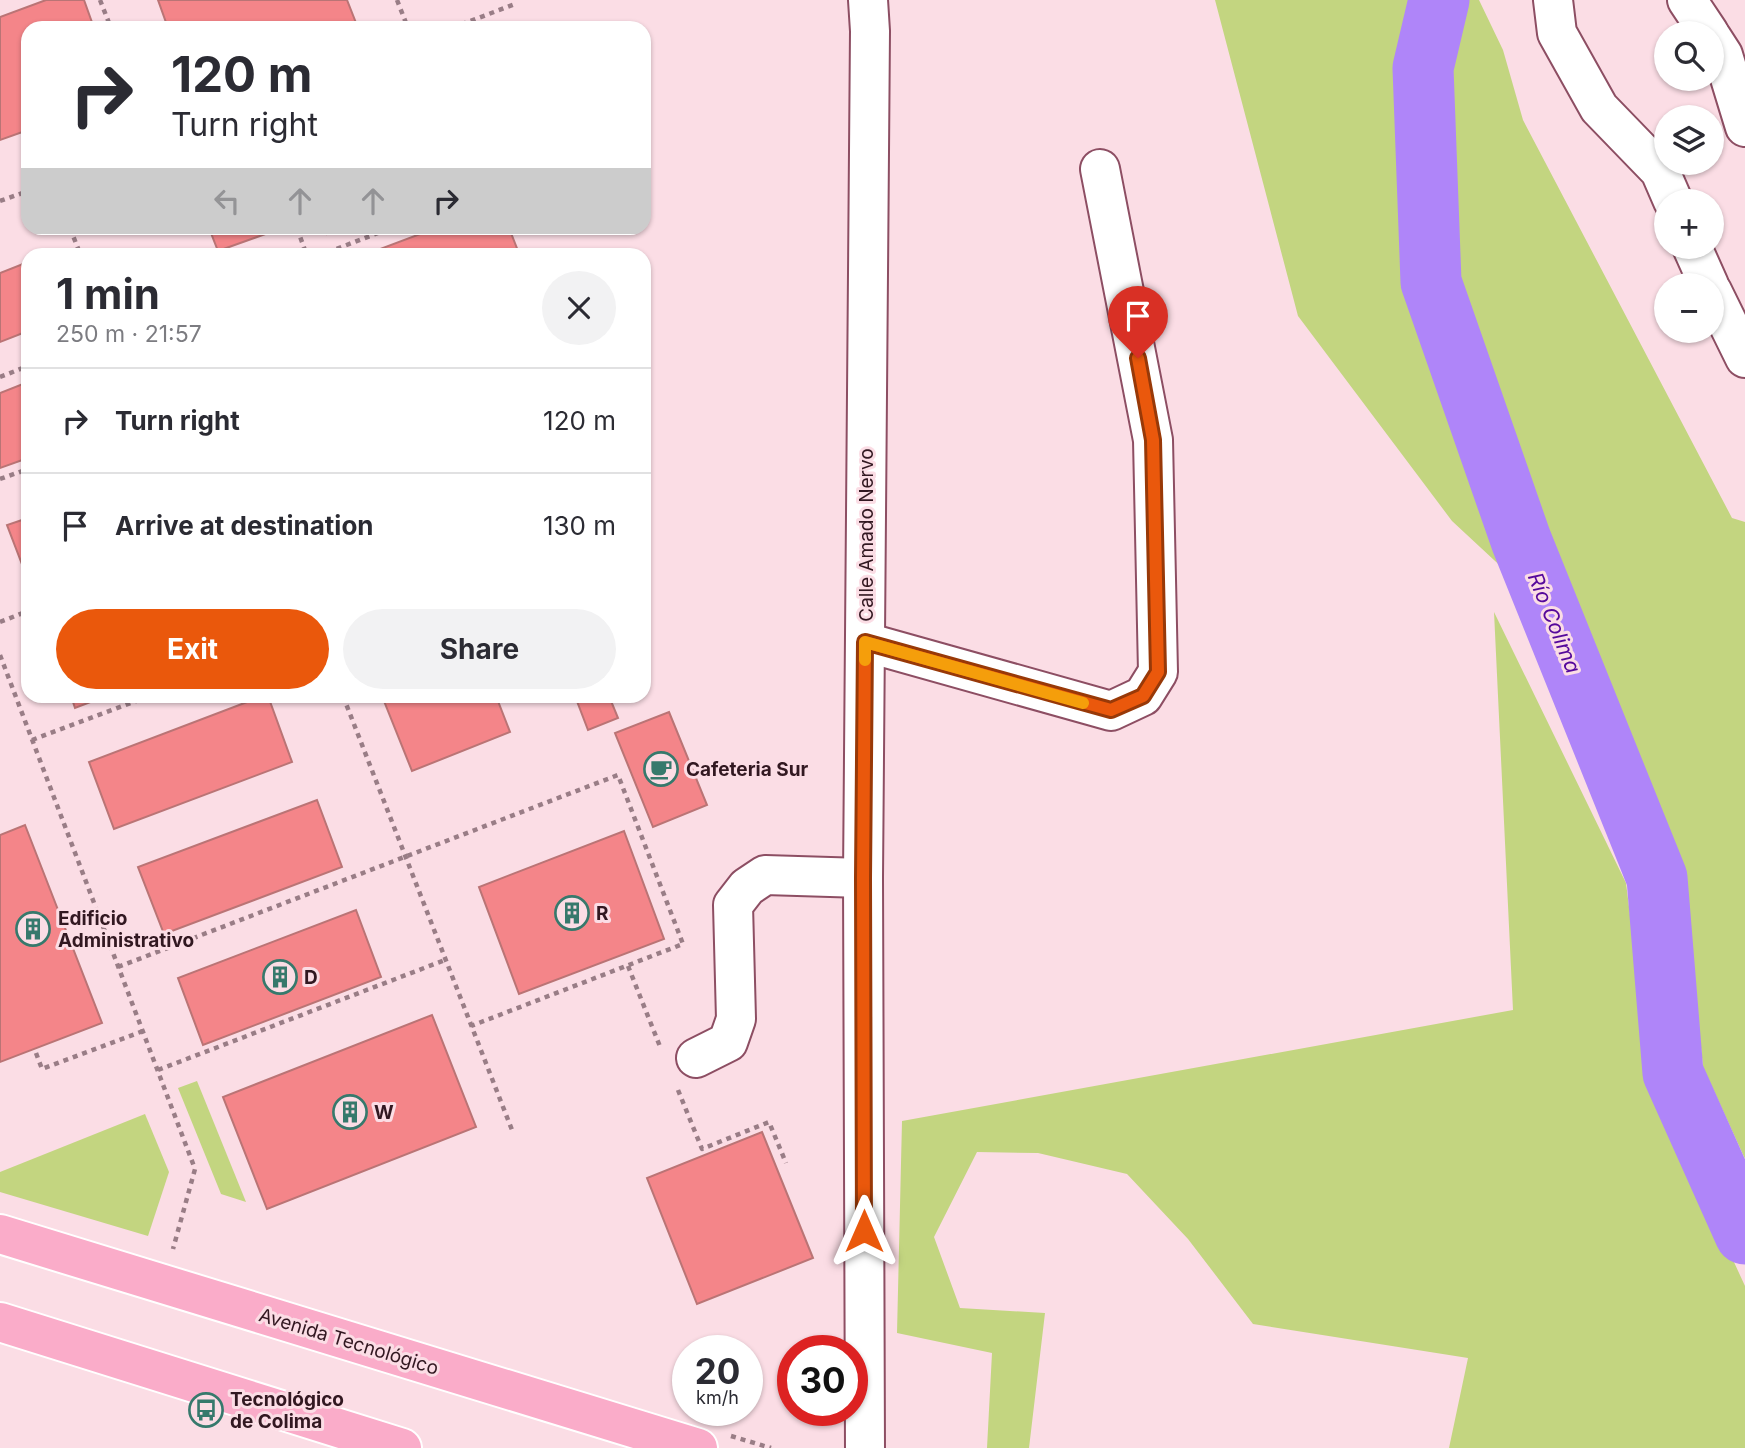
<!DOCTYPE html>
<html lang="en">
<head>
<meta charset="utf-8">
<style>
	body { margin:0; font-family:Inter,sans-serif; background:#f2f2f3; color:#2b2b33; height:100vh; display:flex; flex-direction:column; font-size:26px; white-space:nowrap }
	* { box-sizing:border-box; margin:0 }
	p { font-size:23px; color:#7c7c81 }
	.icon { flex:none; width:38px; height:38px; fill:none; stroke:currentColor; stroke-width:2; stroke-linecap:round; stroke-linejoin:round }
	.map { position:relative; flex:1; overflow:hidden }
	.sheet { position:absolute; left:21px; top:248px; width:630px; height:455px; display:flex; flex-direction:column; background:#fff; border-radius:21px; box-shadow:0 2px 5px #0004 }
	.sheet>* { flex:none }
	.guide { position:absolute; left:21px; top:21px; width:630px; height:214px; border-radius:21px; box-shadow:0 2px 5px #0004; background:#fff; color:#2b2b33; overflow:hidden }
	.controls { position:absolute; left:1654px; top:21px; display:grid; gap:14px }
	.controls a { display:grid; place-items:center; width:70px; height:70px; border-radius:50%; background:#fff; box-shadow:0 2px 5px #0004; font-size:35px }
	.speed { position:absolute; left:672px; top:1335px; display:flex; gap:14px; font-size:35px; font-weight:700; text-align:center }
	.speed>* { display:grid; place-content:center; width:91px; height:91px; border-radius:50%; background:#fff; box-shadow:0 2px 5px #0004; line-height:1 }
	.speed small { font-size:18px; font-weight:400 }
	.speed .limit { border:10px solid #d22; background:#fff; color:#111 }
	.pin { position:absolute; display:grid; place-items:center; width:60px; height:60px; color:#fff; margin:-72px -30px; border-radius:50% 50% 50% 0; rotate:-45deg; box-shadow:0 0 7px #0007 }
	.pin .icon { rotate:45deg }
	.me { position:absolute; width:77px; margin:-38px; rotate:0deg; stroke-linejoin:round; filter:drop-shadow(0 0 5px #0008) }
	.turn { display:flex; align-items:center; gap:24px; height:147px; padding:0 35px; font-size:32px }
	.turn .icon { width:91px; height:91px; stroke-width:2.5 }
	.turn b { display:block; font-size:49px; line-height:60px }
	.lanes { display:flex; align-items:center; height:66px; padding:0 35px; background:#0003; justify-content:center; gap:35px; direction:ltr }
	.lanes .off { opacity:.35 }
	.round { display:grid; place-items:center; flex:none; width:74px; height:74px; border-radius:37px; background:#f2f2f3 }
	.headline { display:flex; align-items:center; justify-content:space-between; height:119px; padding:0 35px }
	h1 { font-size:42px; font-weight:700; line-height:52px }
	.cta { display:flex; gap:14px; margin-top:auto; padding:14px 35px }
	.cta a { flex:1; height:80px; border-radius:42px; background:#ea580c; color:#fff; font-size:28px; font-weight:700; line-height:80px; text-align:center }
	.cta a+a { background:#f2f2f3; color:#2b2b33 }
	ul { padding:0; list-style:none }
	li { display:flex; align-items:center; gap:21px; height:105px; padding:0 35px; border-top:2px solid #e1e1e2 }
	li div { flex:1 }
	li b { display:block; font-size:26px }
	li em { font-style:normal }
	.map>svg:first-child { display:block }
	.green { fill:#c3d580 }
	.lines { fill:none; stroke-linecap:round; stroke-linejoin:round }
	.river { stroke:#af85f9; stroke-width:61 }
	.building { fill:#f48589; stroke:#ba7475; stroke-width:2 }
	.minor-casing { stroke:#8d4e63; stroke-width:42 }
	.major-casing { stroke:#fff; stroke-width:42 }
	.path { stroke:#997d86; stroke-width:4.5; stroke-dasharray:5 5; stroke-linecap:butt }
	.minor { stroke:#fff; stroke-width:38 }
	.major { stroke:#faacc9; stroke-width:38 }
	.route-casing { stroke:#983908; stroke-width:18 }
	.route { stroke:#ea580c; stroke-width:12 }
	.slow { stroke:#f59e0b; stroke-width:12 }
	.labels { text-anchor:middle; stroke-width:6; stroke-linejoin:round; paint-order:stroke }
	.street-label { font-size:19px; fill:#321821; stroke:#fbdde5 }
	.poi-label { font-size:19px; font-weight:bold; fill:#321821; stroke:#fbdde5; text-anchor:start }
	.water-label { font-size:21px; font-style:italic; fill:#55089b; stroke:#fbdde5 }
</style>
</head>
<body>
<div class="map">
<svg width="1745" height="1448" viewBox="0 0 1745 1448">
	<rect width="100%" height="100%" fill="#fbdde5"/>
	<g class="green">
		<polygon points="1215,0 1479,0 1503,50 1523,120 1732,518 1745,522 1745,1159 1703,1067 1682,863 1580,640 1452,521 1298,316"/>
		<polygon points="1494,612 1626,883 1651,1082 1745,1286 1745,1448 1449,1448 1468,1358 1253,1324 1188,1239 1127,1174 1038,1153 977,1152 934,1237 960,1308 1045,1313 1029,1448 987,1448 992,1353 897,1333 902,1121 1513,1010"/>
		<polygon points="197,1081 246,1202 221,1194 178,1088"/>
		<polygon points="145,1114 169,1172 148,1236 0,1192 0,1172"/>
	</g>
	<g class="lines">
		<polyline class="river" points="1439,0 1423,68 1431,282 1521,540 1657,878 1673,1073 1745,1234"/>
	</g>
	<g class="building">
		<polygon points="46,0 84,0 94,28 28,28 28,130 0,140 0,17"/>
		<polygon points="158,0 347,0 358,28 213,28 212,26 206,28 168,28"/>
		<polygon points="209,228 282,228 218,251"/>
		<polygon points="325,228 344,228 327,234"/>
		<polygon points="436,228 509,228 520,256 382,256 380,249"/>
		<polygon points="28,262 28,331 0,342 0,273"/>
		<polygon points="28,382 28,458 0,468 0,393"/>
		<polygon points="28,518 28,580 7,525"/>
		<polygon points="71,696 106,696 75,708"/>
		<polygon points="263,696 268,696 292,762 114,829 89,762"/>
		<polygon points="382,696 496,696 510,732 412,771"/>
		<polygon points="575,696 609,696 618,718 588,730"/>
		<polygon points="669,712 707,805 653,827 615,733"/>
		<polygon points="317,800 342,867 164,934 138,867"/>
		<polygon points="25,825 102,1023 0,1062 0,835"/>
		<polygon points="624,831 664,939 519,994 479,887"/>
		<polygon points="356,910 381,977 203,1045 178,978"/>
		<polygon points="432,1015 476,1127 267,1209 223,1097"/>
		<polygon points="762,1132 813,1258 697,1304 647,1178"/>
	</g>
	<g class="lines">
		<g class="minor-casing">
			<g id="minor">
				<polyline points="1553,0 1557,33 1599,108 1660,171 1673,201"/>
				<polyline points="1687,0 1709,33"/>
				<polyline points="1712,38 1723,55 1745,127"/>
				<polyline points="1692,247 1709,285"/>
				<polyline points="1712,291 1745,358"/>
				<polyline points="865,642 1111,711 1143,696 1158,672 1153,440 1100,169"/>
				<polyline points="696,1058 728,1042 736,1019 733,905 747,887 765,875 863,878"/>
				<polyline points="865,1448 863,878 870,31 868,0"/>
			</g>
		</g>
		<g class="major-casing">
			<g id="major">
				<polyline points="0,1234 698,1448"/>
				<polyline points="0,1322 402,1448"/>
			</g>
		</g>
		<g class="path">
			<polyline points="100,0 111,28"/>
			<polyline points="397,0 408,28"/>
			<polyline points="452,28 515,4"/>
			<polyline points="0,201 28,191"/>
			<polyline points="70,228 81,256"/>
			<polyline points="297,228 307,256"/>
			<polyline points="318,256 391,228"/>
			<polyline points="0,377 28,366"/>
			<polyline points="0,479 28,469"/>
			<polyline points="0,622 28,611"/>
			<polyline points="0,655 195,1169 173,1249"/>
			<polyline points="343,696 512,1130"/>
			<polyline points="32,740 149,696"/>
			<polyline points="628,966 661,1049"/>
			<polyline points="118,967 618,775 683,944 471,1026"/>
			<polyline points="36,1053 42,1069 143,1031"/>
			<polyline points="158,1070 445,960"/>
			<polyline points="678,1090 702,1149 769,1122 786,1163"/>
			<polyline points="731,1436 771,1448"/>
		</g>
		<use href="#minor" class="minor"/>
		<use href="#major" class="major"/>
	</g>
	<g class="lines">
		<g class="route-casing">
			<polyline id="route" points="864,1231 863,878 865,642 1111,710 1143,696 1158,672 1153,440 1138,358"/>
		</g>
		<use href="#route" class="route"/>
		<polyline class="slow" points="865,660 865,642 1083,703"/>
	</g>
	<defs>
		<g id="cafe-ring" transform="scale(1.75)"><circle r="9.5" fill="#fbdde5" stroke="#36796c" stroke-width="1.5"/><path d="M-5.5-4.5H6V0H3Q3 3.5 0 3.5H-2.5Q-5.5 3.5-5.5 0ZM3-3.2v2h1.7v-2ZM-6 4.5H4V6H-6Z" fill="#36796c"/></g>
		<g id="building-ring" transform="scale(1.75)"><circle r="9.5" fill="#fbdde5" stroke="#36796c" stroke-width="1.5"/><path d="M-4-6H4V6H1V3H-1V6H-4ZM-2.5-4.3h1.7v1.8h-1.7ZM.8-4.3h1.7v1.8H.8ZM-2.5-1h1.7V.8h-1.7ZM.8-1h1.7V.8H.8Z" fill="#36796c"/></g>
		<g id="bus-ring" transform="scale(1.75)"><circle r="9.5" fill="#fbdde5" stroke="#36796c" stroke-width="1.5"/><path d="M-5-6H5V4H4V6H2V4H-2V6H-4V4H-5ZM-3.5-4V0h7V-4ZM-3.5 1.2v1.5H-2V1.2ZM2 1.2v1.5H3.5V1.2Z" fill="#36796c"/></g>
	</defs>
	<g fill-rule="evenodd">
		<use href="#cafe-ring" x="661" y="769"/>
		<use href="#building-ring" x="572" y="913"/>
		<use href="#building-ring" x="33" y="929"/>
		<use href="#building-ring" x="280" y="977"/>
		<use href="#building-ring" x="350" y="1112"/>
		<use href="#bus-ring" x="206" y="1410"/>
	</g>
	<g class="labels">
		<g class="street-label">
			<text transform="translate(866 535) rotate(-90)" y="7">Calle Amado Nervo</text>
			<text transform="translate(349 1341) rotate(17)" y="7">Avenida Tecnológico</text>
		</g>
		<g class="poi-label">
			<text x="686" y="776">Cafeteria Sur</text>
			<text x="596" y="920">R</text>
			<text x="58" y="925">Edificio<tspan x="58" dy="22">Administrativo</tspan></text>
			<text x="304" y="984">D</text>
			<text x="374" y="1119">W</text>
			<text x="230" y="1406">Tecnológico<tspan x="230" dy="22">de Colima</tspan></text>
		</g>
		<g class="water-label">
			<text transform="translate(1554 623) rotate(68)" y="7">Río Colima</text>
		</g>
	</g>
</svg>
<div class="controls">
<a><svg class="icon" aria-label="search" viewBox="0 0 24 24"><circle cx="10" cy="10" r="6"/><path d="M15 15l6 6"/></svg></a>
<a><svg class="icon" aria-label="layers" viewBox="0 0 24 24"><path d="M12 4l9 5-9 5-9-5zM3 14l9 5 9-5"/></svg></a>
<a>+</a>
<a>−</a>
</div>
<div class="speed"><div>20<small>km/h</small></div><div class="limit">30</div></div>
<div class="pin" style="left:1138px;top:358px;background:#d93025"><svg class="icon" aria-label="arrive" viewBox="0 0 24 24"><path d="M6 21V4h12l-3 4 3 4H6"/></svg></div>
<svg class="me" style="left:864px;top:1231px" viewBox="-20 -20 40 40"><path d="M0-17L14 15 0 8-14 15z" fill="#ea580c" stroke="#fff" stroke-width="4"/></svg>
<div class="guide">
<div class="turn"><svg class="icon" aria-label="right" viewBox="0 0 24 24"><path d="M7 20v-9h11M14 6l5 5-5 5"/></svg><div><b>120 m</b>Turn right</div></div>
<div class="lanes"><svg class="icon off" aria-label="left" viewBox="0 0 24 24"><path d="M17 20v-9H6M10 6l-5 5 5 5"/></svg><svg class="icon off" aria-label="ahead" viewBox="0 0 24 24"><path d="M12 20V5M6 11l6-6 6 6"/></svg><svg class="icon off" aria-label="ahead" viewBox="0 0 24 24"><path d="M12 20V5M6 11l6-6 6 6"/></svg><svg class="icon" aria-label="right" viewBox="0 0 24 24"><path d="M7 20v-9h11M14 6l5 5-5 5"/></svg></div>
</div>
<section class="sheet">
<div class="headline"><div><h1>1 min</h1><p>250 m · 21:57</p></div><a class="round"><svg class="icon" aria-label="close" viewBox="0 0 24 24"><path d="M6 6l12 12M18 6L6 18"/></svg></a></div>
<ul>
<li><svg class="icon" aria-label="right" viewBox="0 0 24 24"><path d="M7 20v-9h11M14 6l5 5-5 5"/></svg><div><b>Turn right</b></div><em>120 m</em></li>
<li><svg class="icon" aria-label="arrive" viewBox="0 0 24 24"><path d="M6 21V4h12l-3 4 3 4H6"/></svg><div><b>Arrive at destination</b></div><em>130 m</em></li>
</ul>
<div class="cta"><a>Exit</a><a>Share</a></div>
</section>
</div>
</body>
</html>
